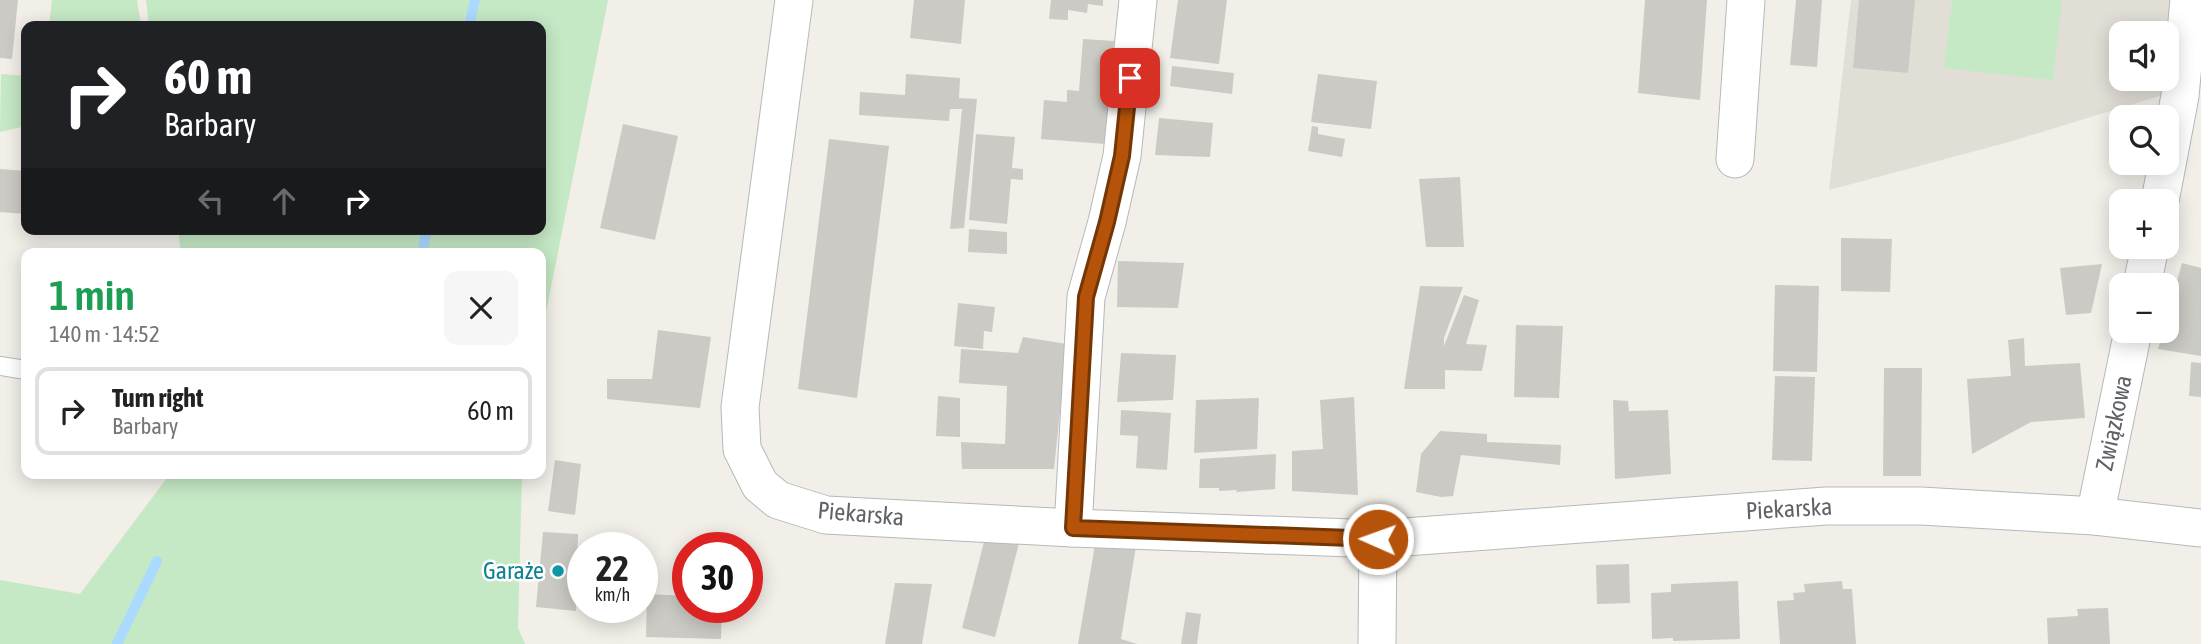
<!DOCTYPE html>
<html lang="en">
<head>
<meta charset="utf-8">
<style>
	body { margin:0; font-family:"Asap Condensed",sans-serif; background:#f6f6f6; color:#222; height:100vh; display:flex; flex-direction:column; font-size:26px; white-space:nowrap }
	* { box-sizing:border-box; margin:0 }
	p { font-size:23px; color:#767676 }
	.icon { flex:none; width:38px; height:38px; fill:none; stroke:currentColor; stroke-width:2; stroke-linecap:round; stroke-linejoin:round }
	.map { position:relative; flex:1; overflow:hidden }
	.sheet { position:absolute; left:21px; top:248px; width:525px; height:231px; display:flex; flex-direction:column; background:#fff; border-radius:14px; box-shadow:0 4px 18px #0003 }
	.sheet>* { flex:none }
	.top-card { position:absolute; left:21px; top:21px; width:525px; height:214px; border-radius:14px; box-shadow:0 4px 18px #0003; background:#202124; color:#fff; overflow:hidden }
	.tools { position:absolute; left:2109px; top:21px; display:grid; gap:14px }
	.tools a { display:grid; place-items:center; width:70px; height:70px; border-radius:14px; background:#fff; box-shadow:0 4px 18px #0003; font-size:35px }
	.speed { position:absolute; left:567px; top:532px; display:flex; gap:14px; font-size:35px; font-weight:700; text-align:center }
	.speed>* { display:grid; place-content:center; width:91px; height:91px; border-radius:50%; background:#fff; box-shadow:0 4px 18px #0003; line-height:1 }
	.speed small { font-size:18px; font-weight:400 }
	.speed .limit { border:10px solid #d22; background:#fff; color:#111 }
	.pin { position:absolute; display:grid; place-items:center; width:60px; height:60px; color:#fff; margin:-30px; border-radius:14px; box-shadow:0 4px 10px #0006 }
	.me { position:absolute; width:77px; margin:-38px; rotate:272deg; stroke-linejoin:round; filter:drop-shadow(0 0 5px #0008) }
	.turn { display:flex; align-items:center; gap:24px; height:147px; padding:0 28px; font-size:32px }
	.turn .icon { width:91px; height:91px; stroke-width:2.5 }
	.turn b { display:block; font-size:49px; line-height:60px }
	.lanes { display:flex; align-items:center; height:66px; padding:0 28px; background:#0003; justify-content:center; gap:35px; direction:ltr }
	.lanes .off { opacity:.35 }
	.round { display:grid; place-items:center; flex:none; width:74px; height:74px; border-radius:14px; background:#f6f6f6 }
	.summary { display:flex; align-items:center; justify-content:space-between; height:119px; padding:0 28px }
	h1 { font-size:42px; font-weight:600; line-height:52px; color:#1e9e55 }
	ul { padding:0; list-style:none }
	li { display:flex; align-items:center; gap:21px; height:88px; margin:0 14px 10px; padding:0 14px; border:4px solid #e0e0e0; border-radius:14px }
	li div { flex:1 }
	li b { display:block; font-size:26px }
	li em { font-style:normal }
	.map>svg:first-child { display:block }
	.education { fill:#e1ded6 }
	.green { fill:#c5e8c5 }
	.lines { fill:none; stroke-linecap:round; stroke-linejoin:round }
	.stream { stroke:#aadaff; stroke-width:10 }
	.building { fill:#cccac5 }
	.service-casing { stroke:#b5b8bc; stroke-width:20 }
	.minor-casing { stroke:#b5b8bc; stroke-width:39 }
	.service { stroke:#fff; stroke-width:18 }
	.minor { stroke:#fff; stroke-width:37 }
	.route-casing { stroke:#753606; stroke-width:18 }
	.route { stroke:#b45309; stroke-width:12 }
	.culture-dot { fill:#0f9aa8; stroke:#fff; stroke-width:2.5 }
	.labels { text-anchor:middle; stroke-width:5; stroke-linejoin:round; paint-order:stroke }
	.street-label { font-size:24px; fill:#5f6368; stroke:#fff }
	.culture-label { font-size:24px; fill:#0d838f; stroke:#fff; text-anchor:end }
</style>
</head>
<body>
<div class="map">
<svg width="2201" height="644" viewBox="0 0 2201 644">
	<rect width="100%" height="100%" fill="#f1efe8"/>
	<polygon class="education" points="1851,0 2172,0 2167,60 2166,33 2121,33 2121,79 2165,79 2163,95 2009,142 1829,190"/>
	<g class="green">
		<polygon points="52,0 137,0 141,26 49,26"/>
		<polygon points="146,0 608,0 541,338 541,254 181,254 178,229 541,229 541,26 149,26"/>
		<polygon points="1952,0 2062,0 2053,80 1944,68"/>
		<polygon points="1,74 26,76 26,126 0,132"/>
		<polygon points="170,474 522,474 518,628 525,644 0,644 0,580 80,594"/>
	</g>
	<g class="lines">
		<g class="stream">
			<polyline points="469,26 475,0"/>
			<polyline points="422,254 427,229"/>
			<polyline points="117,644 157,561"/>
		</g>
	</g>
	<g class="building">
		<polygon points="0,0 18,0 12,59 0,58"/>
		<polygon points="914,0 965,0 961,44 910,38"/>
		<polygon points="1051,0 1103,0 1103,6 1088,4 1087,13 1068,10 1068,20 1049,19"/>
		<polygon points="1178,0 1227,0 1219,64 1170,58"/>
		<polygon points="1645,0 1707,0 1700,100 1638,93"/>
		<polygon points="1796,0 1822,0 1817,67 1790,65"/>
		<polygon points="1859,0 1915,0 1908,73 1853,68"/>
		<polygon points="1083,39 1114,41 1106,144 1041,139 1044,100 1067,102 1067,90 1079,91"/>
		<polygon points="1172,66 1234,73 1232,94 1170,86"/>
		<polygon points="906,74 960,78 959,98 977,99 964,228 950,229 962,109 950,109 949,121 859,115 860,92 905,95"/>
		<polygon points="1318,74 1377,81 1371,129 1311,122"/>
		<polygon points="1159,118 1213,123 1210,157 1155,155"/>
		<polygon points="623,124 678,136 655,240 600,228"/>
		<polygon points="1312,126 1318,127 1318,134 1345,139 1342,157 1308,151"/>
		<polygon points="976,134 1015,137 1012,168 1023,169 1023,180 1011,179 1007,224 969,220"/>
		<polygon points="829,139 889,146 857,398 798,389"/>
		<polygon points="0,169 26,171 26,214 0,212"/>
		<polygon points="1460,177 1464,247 1426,247 1419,179"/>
		<polygon points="969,229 1007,232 1007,254 968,252"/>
		<polygon points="1841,238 1892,239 1890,292 1841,291"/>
		<polygon points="1118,261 1184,263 1178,308 1117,307"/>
		<polygon points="2182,263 2201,268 2201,356 2158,349 2163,331 2166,331 2166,320"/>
		<polygon points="2102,264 2091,313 2066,315 2060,268"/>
		<polygon points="1775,285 1819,286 1817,372 1773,371"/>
		<polygon points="1420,286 1463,287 1444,338 1444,346 1464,295 1479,300 1466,344 1487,345 1482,371 1445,370 1445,389 1404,389"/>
		<polygon points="958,303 995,307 992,332 984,331 983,349 954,346"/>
		<polygon points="1516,325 1563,326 1559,398 1514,397"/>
		<polygon points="658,330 711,337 700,408 607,399 607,379 652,379"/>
		<polygon points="1023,337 1067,344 1054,469 962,469 961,442 1005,444 1007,386 959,383 961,349 1018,353"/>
		<polygon points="2024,338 2025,366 2080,363 2085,418 2031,422 1972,454 1967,379 2011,376 2008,340"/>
		<polygon points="1121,353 1176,355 1173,400 1117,402"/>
		<polygon points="2191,362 2201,363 2201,397 2189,396"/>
		<polygon points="1884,368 1922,368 1921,476 1883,476"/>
		<polygon points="1775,376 1815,377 1812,461 1772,460"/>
		<polygon points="938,396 960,398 960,437 936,436"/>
		<polygon points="1354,397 1358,495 1292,491 1292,451 1323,449 1320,400"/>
		<polygon points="1259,398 1257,449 1194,453 1196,400"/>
		<polygon points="1613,400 1628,401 1629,411 1668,410 1671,474 1615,479"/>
		<polygon points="1121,410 1171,413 1167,470 1136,468 1138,436 1120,435"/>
		<polygon points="1440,431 1487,434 1487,442 1561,445 1560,465 1461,455 1453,496 1441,497 1416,492 1421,454"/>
		<polygon points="1276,454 1275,489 1236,492 1237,490 1219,491 1219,488 1199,488 1200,459"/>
		<polygon points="555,460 581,464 575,515 548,511"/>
		<polygon points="543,532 578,534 576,611 536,607"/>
		<polygon points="986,534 1019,543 995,637 962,628"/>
		<polygon points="1096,539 1136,546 1121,639 1137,644 1078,644"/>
		<polygon points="1629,564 1630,603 1597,604 1596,565"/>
		<polygon points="1738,581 1740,639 1673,641 1673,638 1652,639 1651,593 1671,592 1671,584"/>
		<polygon points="1842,581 1843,589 1852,589 1856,644 1780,644 1777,601 1794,600 1793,593 1805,592 1804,584"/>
		<polygon points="895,583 932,584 922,644 885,644"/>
		<polygon points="647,594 688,596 688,607 722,607 721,639 646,637"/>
		<polygon points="2108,608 2110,644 2048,644 2047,618 2078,616 2077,609"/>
		<polygon points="1186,612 1201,614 1197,644 1181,644"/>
	</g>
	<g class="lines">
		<g class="service-casing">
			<polyline id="service" points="0,366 26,370"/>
		</g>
		<g class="minor-casing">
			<g id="minor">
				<polyline points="794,0 740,407 742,449 760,485 778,500 826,515 1073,528 1378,539 1826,506 1921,506 2095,516 2201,528"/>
				<polyline points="1735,159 1746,0"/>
				<polyline points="2160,201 2180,96 2189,0"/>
				<polyline points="2142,285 2150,247"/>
				<polyline points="2095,516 2133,331"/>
				<polyline points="1073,528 1086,297 1107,222 1122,156 1138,0"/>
				<polyline points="1377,644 1378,539"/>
			</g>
		</g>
		<use href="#service" class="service"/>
		<use href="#minor" class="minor"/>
	</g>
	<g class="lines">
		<g class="route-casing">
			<polyline id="route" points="1130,78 1122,156 1107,222 1086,297 1073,528 1378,539"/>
		</g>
		<use href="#route" class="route"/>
	</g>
	<circle class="culture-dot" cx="558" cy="571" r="7"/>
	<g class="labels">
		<g class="street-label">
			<text transform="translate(2114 423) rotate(-78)" y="8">Związkowa</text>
			<text transform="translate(1789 509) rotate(-3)" y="8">Piekarska</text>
			<text transform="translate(861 514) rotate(5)" y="8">Piekarska</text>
		</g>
		<g class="culture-label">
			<text x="544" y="579">Garaże</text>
		</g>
	</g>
</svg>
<div class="tools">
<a><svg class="icon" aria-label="sound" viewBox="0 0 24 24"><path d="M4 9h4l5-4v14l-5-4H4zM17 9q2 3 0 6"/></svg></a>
<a><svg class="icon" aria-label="search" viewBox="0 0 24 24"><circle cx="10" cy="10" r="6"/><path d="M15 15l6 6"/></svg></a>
<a>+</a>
<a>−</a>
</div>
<div class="speed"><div>22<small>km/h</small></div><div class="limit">30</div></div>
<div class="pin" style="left:1130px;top:78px;background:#d93025"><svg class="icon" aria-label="arrive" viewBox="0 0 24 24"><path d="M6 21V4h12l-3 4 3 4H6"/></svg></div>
<svg class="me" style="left:1378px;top:539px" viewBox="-20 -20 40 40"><circle r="17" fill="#b45309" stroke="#fff" stroke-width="3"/><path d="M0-11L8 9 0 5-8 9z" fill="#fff"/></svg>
<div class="top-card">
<div class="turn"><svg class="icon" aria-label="right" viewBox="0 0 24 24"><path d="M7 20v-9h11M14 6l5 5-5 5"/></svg><div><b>60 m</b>Barbary</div></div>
<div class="lanes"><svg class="icon off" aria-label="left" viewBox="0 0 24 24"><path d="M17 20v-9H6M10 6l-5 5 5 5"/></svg><svg class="icon off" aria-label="ahead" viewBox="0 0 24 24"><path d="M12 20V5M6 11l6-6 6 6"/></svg><svg class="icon" aria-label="right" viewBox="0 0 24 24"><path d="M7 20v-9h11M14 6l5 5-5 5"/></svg></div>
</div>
<section class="sheet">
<div class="summary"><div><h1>1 min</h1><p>140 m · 14:52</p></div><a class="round"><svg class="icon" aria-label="close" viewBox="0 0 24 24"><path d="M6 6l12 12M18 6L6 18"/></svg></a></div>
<ul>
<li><svg class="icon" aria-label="right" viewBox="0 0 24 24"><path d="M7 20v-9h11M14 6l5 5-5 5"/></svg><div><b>Turn right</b><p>Barbary</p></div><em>60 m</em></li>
</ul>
</section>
</div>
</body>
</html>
